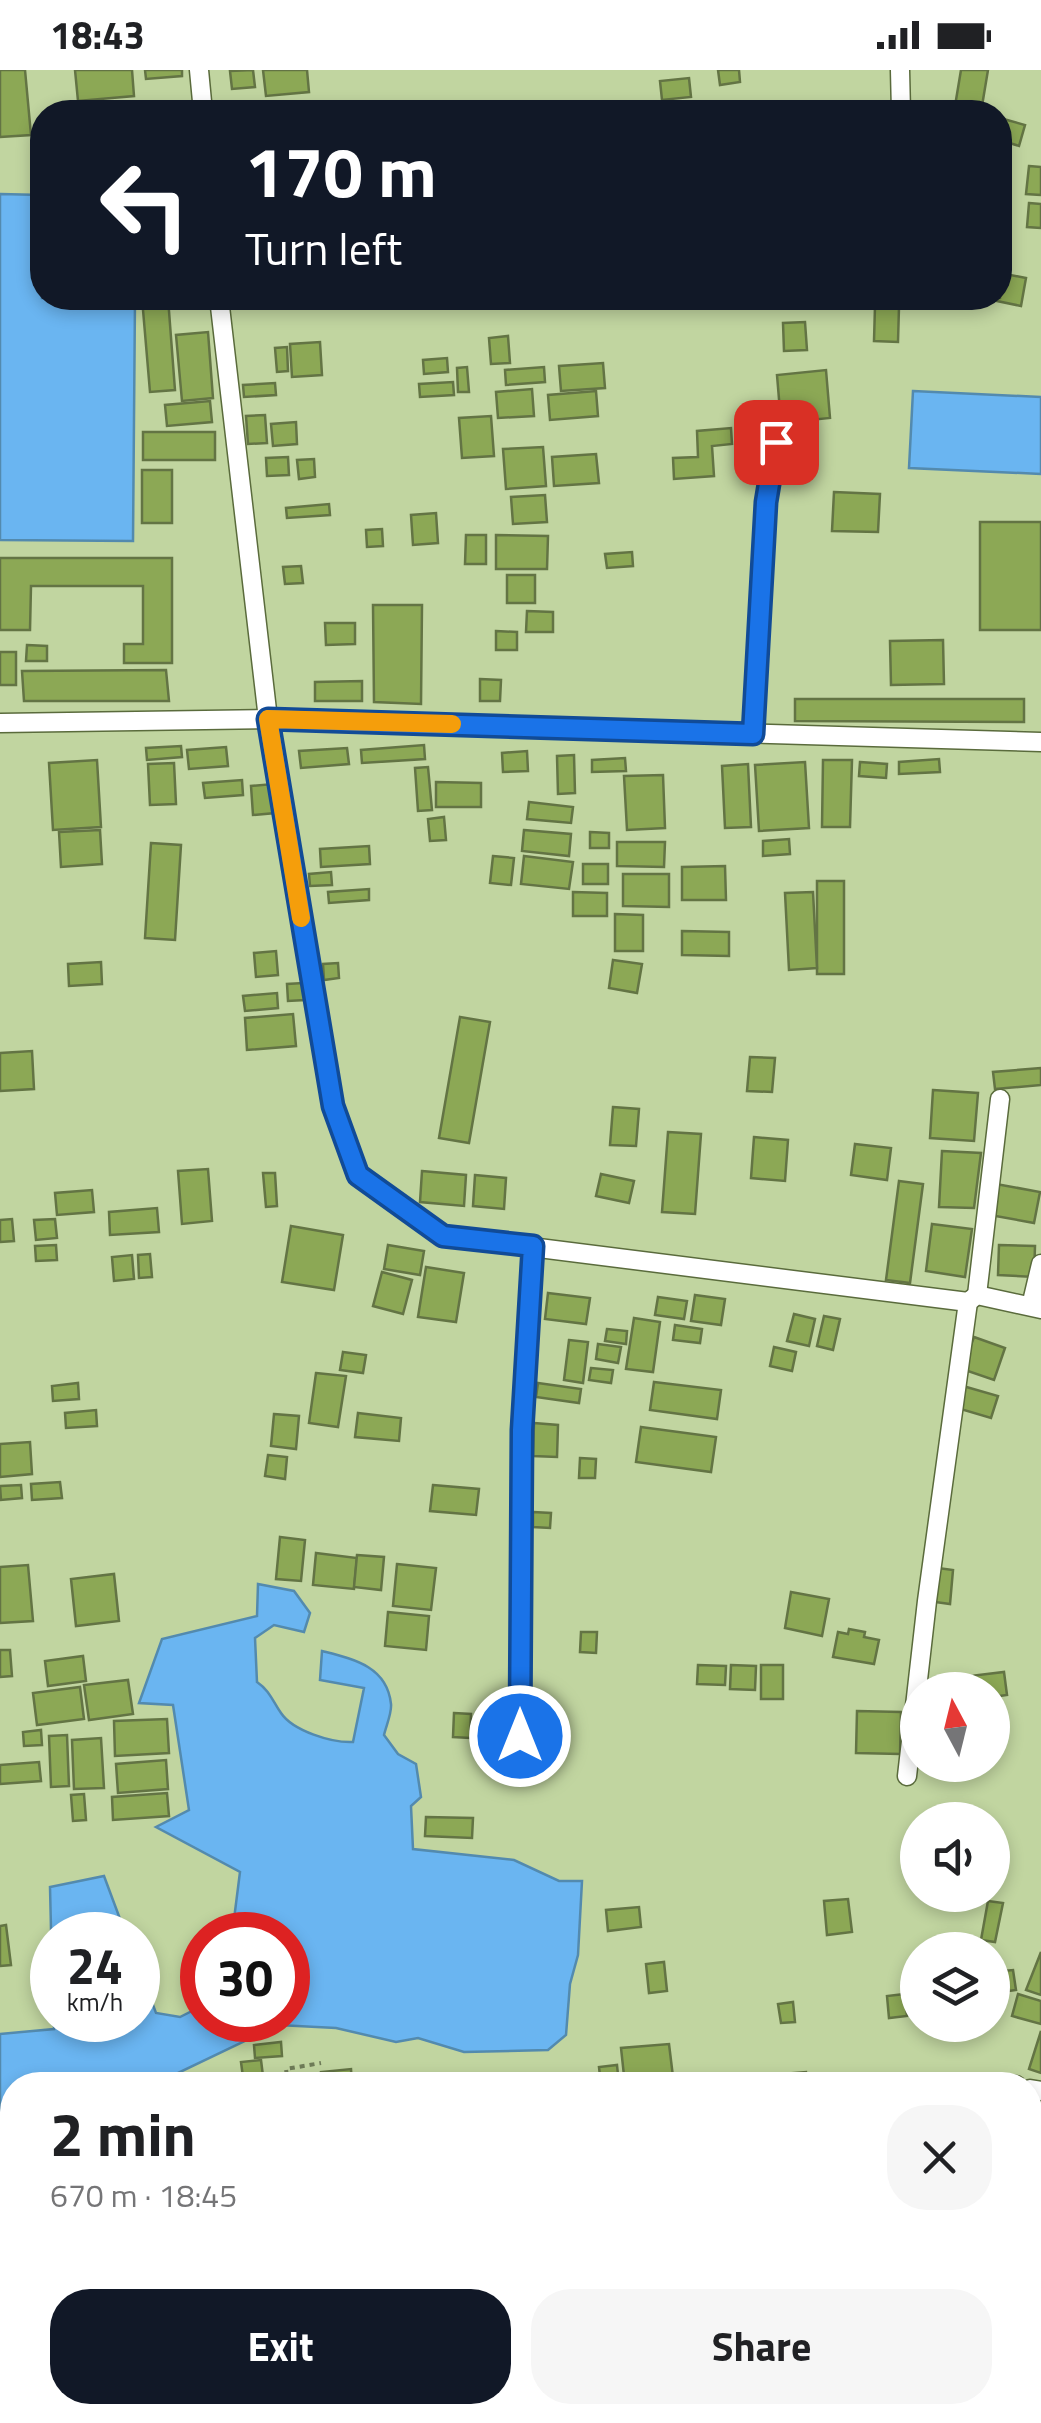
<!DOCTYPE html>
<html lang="en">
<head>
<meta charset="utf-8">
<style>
	body { margin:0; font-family:"Titillium Web",sans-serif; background:#f6f6f6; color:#202124; height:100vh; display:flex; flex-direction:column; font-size:38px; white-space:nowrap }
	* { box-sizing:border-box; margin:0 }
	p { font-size:32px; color:#757577 }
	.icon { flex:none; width:55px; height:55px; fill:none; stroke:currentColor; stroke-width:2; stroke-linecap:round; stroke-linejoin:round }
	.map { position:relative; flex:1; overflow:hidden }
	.details { position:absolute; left:0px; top:2002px; width:1042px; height:352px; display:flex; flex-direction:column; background:#fff; border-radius:40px 40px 0 0; box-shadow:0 5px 15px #0003 }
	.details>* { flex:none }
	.guide { position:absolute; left:30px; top:30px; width:982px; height:210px; border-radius:40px; box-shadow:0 5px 15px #0003; background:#111827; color:#fff; overflow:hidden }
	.needle { width:65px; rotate:353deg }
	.controls { position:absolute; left:900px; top:1602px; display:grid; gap:20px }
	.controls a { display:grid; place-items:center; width:110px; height:110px; border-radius:50%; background:#fff; box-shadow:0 5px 15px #0003; font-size:50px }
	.speed { position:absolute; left:30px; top:1842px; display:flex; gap:20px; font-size:50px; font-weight:700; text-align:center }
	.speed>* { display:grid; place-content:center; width:130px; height:130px; border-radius:50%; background:#fff; box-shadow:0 5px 15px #0003; line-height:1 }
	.speed small { font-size:25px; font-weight:400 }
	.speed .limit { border:15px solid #d22; background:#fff; color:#111 }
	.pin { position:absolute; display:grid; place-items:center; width:85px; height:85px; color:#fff; margin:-42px; border-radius:20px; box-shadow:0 5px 15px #0006 }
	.me { position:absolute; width:110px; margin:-55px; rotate:0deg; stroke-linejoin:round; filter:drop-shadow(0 0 8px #0008) }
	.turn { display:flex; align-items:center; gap:35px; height:210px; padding:0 50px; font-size:45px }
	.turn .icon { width:130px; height:130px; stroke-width:2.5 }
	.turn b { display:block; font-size:70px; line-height:85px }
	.round { display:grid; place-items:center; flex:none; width:105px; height:105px; border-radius:40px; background:#f6f6f6 }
	.head { display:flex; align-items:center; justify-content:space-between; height:170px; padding:0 50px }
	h1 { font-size:60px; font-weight:700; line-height:75px }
	.action { display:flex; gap:20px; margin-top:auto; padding:20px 50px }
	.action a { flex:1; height:115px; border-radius:40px; background:#111827; color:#fff; font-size:40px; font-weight:700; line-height:115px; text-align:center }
	.action a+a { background:#f6f6f6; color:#202124 }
	.status { display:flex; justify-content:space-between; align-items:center; height:70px; padding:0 50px; background:#fff; direction:ltr }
	.status svg { height:28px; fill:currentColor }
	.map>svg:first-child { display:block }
	.water { fill:#6ab5f1; stroke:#538aae; stroke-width:2.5 }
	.building { fill:#8ca855; stroke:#637444; stroke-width:2.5 }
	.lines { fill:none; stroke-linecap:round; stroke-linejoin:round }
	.street-casing { stroke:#5a6b3c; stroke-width:21 }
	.path { stroke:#6f7c58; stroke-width:4; stroke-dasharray:5 5; stroke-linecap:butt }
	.street { stroke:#fff; stroke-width:18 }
	.route-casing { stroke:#114b97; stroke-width:25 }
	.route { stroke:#1a73e8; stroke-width:18 }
	.slow { stroke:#f59e0b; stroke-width:18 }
</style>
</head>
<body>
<div class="status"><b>18:43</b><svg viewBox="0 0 49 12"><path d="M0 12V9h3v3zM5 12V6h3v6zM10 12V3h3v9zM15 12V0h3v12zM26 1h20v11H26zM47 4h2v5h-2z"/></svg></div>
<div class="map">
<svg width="1041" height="2353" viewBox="0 0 1041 2353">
	<rect width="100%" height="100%" fill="#c1d5a0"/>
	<g class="water">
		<polygon points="0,124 42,125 42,228 135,228 133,471 0,470"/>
		<polygon points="913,321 1041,327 1041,404 909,398"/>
		<path d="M 258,1514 L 294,1521 L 310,1543 L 304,1562 L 274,1555 L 255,1568 L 257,1612 C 270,1621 272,1630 281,1643 C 293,1661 332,1673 353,1672 L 364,1618 L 320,1610 L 322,1581 C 353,1589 387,1596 391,1634 C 392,1643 386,1656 384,1665 L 398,1684 L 416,1694 L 421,1727 L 411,1736 L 413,1779 L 514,1790 L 559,1811 L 582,1811 L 578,1885 L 570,1914 L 566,1965 L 548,1980 L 464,1982 L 418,1968 L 396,1972 L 336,1958 L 278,1955 L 153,2015 L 12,2015 L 12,2113 L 0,2113 L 0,1964 L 54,1959 L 54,1950 L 138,1950 L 138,1895 L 156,1943 L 180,1947 L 202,1936 L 202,1950 L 288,1950 L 288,1865 L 232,1865 L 240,1802 L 156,1757 L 189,1740 L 173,1635 L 139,1633 L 162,1569 L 257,1546 Z"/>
		<polygon points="104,1806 126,1865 52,1865 52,1901 50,1817"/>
	</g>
	<g class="building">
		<polygon points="0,0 25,0 31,65 0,67"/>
		<polygon points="75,0 132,0 134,26 78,31"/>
		<polygon points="145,0 182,0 182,6 146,9"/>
		<polygon points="253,0 255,17 232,19 230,1"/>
		<polygon points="263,0 307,0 309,22 266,26"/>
		<polygon points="718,0 739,0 740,12 720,15"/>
		<polygon points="961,0 988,0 981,42 954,42"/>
		<polygon points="689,8 691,27 662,30 660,11"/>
		<polygon points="187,32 188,42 162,42 161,33"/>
		<polygon points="1000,48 1025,55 1019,76 1000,70"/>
		<polygon points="1029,96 1041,97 1041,125 1026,124"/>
		<polygon points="1029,133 1041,134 1041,158 1027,157"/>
		<polygon points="1000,203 1026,208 1021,236 992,230 1000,228"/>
		<polygon points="142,228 168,228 175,320 150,322"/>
		<polygon points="875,236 899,237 898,272 874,271"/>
		<polygon points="805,252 807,280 784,281 783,253"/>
		<polygon points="208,262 213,328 182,331 176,265"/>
		<polygon points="508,266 510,293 491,294 489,268"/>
		<polygon points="320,272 322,305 292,307 290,274"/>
		<polygon points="287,277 288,301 277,302 275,278"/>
		<polygon points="447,288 448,302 424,304 423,290"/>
		<polygon points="603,293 605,318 561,321 559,296"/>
		<polygon points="467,297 469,322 458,322 457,298"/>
		<polygon points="544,297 545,312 506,315 505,300"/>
		<polygon points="826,300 830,348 781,353 777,305"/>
		<polygon points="453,312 454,325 420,327 419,314"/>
		<polygon points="275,313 276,325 244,327 243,315"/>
		<polygon points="532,319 534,346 498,348 496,322"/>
		<polygon points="596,321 598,346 550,350 548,325"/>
		<polygon points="210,331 212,352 167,356 165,335"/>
		<polygon points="265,345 267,373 248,374 246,346"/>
		<polygon points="491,346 494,386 462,388 459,348"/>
		<polygon points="296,352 297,374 273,376 271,354"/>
		<polygon points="731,358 732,374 712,376 714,406 674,409 673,388 698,387 697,361"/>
		<rect x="143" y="362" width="72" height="28"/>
		<polygon points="543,377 546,416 506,419 503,379"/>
		<polygon points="596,384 599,413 554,416 552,387"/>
		<polygon points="288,387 289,405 267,406 266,388"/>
		<polygon points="314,389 315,407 299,409 297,390"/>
		<rect x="142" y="400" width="30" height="53"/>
		<polygon points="834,422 880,424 878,462 832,461"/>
		<polygon points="545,425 547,452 513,454 511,427"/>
		<polygon points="329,434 330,445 287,448 286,438"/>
		<polygon points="436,443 438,473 413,475 411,445"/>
		<rect x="980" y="452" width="61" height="108"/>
		<polygon points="382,459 383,476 367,477 366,460"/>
		<polygon points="466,465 486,465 486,494 465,494"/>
		<polygon points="496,465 548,466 547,499 496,499"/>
		<polygon points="632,482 633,496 607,498 605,484"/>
		<polygon points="0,488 172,488 172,593 124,593 124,574 143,574 143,516 31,516 30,560 0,560"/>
		<polygon points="301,496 303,513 285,514 283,497"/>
		<rect x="507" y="505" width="28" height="28"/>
		<polygon points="373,535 422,535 421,634 374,632"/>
		<polygon points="527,541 553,542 553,562 526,562"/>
		<polygon points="325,553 355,553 355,574 326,575"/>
		<polygon points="496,561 517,562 517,580 496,580"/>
		<polygon points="943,570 944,614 891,615 890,571"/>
		<polygon points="27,575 47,576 47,591 26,591"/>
		<rect x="0" y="582" width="16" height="33"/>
		<polygon points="166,600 169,631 24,631 22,601"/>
		<polygon points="480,609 501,610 500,631 480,631"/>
		<polygon points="362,611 362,631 315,631 315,612"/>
		<polygon points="795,629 1024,629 1024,652 795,651"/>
		<polygon points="424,675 425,689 362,693 361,680"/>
		<polygon points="181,676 182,687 147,690 146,678"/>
		<polygon points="226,677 228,696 189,699 187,680"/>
		<polygon points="347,678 349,694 301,698 299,681"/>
		<polygon points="527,681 528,701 503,702 502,683"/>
		<polygon points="574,685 575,723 558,724 557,686"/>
		<polygon points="625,688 626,701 592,702 592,690"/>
		<polygon points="939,689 940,702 899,704 899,692"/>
		<polygon points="97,690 101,757 53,760 49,693"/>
		<polygon points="823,690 852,690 850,757 822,757"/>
		<polygon points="805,692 809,758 759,761 755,695"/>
		<polygon points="860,692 887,694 886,708 859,706"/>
		<polygon points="174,693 176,734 150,735 148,694"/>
		<polygon points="748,694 751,757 725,758 722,696"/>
		<polygon points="428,697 432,740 418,741 415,698"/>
		<polygon points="663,705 665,758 627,760 624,706"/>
		<polygon points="242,710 243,725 205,728 203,713"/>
		<polygon points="436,712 481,713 481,737 436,737"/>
		<polygon points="273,714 275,743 253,745 251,716"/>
		<polygon points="529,732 573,737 571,753 527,749"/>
		<polygon points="444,747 446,770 430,771 428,749"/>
		<polygon points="100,760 102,794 61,797 59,762"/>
		<polygon points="524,760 571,764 569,786 522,781"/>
		<polygon points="590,762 609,763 609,778 590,778"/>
		<polygon points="789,769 790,784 763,786 763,771"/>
		<polygon points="617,772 665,772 664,797 617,796"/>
		<polygon points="151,773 181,775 175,870 145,868"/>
		<polygon points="369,776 370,794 321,797 320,779"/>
		<polygon points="493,786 514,788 511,815 490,813"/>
		<polygon points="524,786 573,792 569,819 521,814"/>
		<rect x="583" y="794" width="25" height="20"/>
		<polygon points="725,796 726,830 682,830 682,797"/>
		<polygon points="331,802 332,815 310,816 309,804"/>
		<polygon points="623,804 669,804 669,837 623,836"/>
		<rect x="817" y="811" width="27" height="93"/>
		<polygon points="369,819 369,830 329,833 328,822"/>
		<polygon points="573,822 607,823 607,846 573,846"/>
		<polygon points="813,822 817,898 789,900 785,823"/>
		<polygon points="615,844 643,845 643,881 615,881"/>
		<polygon points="682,861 729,862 729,886 682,885"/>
		<polygon points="276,881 278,905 256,907 254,883"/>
		<polygon points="613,890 642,894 637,923 609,918"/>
		<polygon points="101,892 102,914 69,916 68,894"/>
		<polygon points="338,893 339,908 324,910 323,894"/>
		<polygon points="303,913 305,930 288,931 287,914"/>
		<polygon points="277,923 278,938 245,941 243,926"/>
		<polygon points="293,944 296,976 247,980 245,948"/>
		<polygon points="460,947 490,952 469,1073 439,1068"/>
		<polygon points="32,981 34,1019 0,1021 0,983"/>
		<polygon points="750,987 775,988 772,1022 747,1021"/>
		<polygon points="1041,998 1041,1015 995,1019 993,1002"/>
		<polygon points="933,1020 978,1023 974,1071 930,1068"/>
		<polygon points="613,1037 639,1039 636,1076 610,1075"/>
		<polygon points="668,1062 701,1064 695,1144 662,1142"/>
		<polygon points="754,1067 788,1070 785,1111 751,1108"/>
		<polygon points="855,1074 891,1078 887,1110 851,1105"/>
		<polygon points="942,1081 981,1083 974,1138 939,1137"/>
		<polygon points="208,1099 212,1151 182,1154 178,1101"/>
		<polygon points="422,1101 466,1105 464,1136 420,1132"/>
		<polygon points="263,1103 275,1103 277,1136 266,1137"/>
		<polygon points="601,1104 634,1111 629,1133 596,1126"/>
		<polygon points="475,1105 506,1108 504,1139 473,1136"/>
		<polygon points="899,1111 923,1114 910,1213 886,1210"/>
		<polygon points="996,1114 1040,1122 1034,1153 990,1145"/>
		<polygon points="92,1120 94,1142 57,1145 55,1123"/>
		<polygon points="157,1138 159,1162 110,1165 109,1142"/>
		<polygon points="12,1149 14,1171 0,1172 0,1150"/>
		<polygon points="55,1149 57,1168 36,1170 34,1150"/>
		<polygon points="932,1154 972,1159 965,1207 926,1201"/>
		<polygon points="291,1156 343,1165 334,1220 282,1212"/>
		<polygon points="56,1175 57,1190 36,1191 35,1176"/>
		<polygon points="388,1175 424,1181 420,1205 384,1199"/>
		<polygon points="999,1175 1035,1176 1034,1207 998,1205"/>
		<polygon points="150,1184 152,1207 139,1208 138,1185"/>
		<polygon points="132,1185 134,1209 114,1211 112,1187"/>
		<polygon points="426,1197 464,1203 456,1252 418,1247"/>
		<polygon points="382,1202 412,1210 403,1244 373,1236"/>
		<polygon points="548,1223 590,1228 586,1254 545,1249"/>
		<polygon points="695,1225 725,1229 721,1255 691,1251"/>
		<polygon points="658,1227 687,1231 684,1249 655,1245"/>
		<polygon points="794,1244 815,1249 809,1276 787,1271"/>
		<polygon points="824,1246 840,1249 833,1280 817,1276"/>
		<polygon points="634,1248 660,1252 653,1302 626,1299"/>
		<polygon points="675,1255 702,1259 700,1273 673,1270"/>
		<polygon points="607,1259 627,1261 626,1274 605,1271"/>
		<polygon points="974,1267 1005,1278 994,1310 962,1299"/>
		<polygon points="569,1270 588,1272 583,1313 564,1310"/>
		<polygon points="598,1274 621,1277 618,1293 596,1289"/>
		<polygon points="774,1277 796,1282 792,1301 770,1296"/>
		<polygon points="343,1282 366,1285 363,1303 340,1300"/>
		<polygon points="591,1298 613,1300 611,1313 589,1310"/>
		<polygon points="316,1303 346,1306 338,1357 309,1353"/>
		<polygon points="654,1312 721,1320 717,1349 650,1340"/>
		<polygon points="78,1313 79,1329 53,1331 52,1316"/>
		<polygon points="538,1313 581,1319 579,1333 536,1327"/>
		<polygon points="963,1316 998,1326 991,1348 957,1338"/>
		<polygon points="96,1340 97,1356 66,1358 65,1343"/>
		<polygon points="358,1343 401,1348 399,1371 355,1367"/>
		<polygon points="274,1344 299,1346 296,1379 271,1376"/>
		<polygon points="534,1353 558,1355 557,1387 533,1386"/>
		<polygon points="641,1357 716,1367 711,1402 636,1392"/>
		<polygon points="30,1372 32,1404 0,1407 0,1374"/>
		<polygon points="268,1385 287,1387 285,1409 265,1406"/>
		<polygon points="580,1388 596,1389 595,1408 579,1408"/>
		<polygon points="60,1412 62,1428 32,1430 31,1414"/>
		<polygon points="21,1415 22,1428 1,1430 0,1416"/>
		<polygon points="433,1415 479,1419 476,1445 430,1441"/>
		<polygon points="533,1442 551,1443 550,1458 533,1457"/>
		<polygon points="280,1467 305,1470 301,1511 276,1509"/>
		<polygon points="316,1483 357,1488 354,1519 313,1515"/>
		<polygon points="357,1485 384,1487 381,1520 354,1517"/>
		<polygon points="397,1494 436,1498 431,1540 393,1536"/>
		<polygon points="28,1495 33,1551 0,1553 0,1497"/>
		<polygon points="938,1498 953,1500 950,1534 935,1532"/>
		<polygon points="114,1504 119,1551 76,1556 71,1509"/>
		<polygon points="791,1522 829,1529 822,1566 785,1558"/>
		<polygon points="388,1542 429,1546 426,1580 385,1576"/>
		<polygon points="849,1559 865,1562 864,1567 879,1570 874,1594 833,1587 838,1562 848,1564"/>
		<polygon points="581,1562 597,1562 596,1583 580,1582"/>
		<polygon points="0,1580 10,1580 12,1606 0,1607"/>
		<polygon points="83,1586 86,1611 48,1616 45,1591"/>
		<polygon points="698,1595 726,1596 725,1615 697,1614"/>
		<polygon points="731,1595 756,1596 755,1620 730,1619"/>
		<rect x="761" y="1595" width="22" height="34"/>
		<polygon points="1004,1602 1007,1625 992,1627 992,1620 972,1620 970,1606"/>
		<polygon points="128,1610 133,1644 89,1650 84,1615"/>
		<polygon points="80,1617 84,1649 37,1655 33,1623"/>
		<polygon points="857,1641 901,1642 900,1684 856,1683"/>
		<polygon points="454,1643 471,1644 470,1668 453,1667"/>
		<polygon points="167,1649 169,1683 115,1686 114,1651"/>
		<polygon points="41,1660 42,1675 24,1676 23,1662"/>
		<polygon points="67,1665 69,1716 51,1717 49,1666"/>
		<polygon points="101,1668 104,1718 74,1719 72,1670"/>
		<polygon points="483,1675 507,1676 506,1695 482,1695"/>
		<polygon points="166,1690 168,1719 118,1723 116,1694"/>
		<polygon points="39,1692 41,1711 0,1714 0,1695"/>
		<polygon points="167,1723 169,1746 113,1750 112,1727"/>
		<polygon points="84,1724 86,1750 73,1751 71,1725"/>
		<polygon points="426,1747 473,1748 472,1768 425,1766"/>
		<polygon points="848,1829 852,1862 827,1865 824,1831"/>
		<polygon points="988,1831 1003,1833 995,1872 981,1870"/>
		<polygon points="639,1837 641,1857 608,1861 606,1840"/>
		<polygon points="6,1855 11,1895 0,1896 0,1856"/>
		<polygon points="1041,1882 1041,1925 1026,1920"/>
		<polygon points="664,1892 667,1921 649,1923 646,1894"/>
		<polygon points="1013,1900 1016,1920 994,1923 992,1902"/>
		<polygon points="905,1924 907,1946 889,1948 887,1926"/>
		<polygon points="1018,1924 1041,1931 1041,1954 1012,1946"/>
		<polygon points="793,1932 795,1952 781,1953 778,1934"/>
		<polygon points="1041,1961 1041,2003 1029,1999"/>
		<polygon points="281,1972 282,1986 255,1988 254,1975"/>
		<polygon points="669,1974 674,2015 625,2015 621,1978"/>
		<polygon points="261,1990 264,2014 244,2015 241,1992"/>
		<polygon points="617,1995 619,2015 601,2015 599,1997"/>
		<polygon points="351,1999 352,2015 322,2015 321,2002"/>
		<polygon points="806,2002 808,2015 784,2015 783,2004"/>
		<polygon points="1030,2070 1041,2073 1041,2111 1030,2108"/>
		<polygon points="1041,2138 1041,2171 1031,2173 1030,2140"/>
		<polygon points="12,2176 12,2223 8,2223 0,2178"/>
		<polygon points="12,2260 12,2316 0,2318 0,2262"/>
		<polygon points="459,2342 486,2342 488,2353 461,2353"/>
	</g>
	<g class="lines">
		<g class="street-casing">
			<g id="street">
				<polyline points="199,0 203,42"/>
				<polyline points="900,0 901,42"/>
				<polyline points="219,228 268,649 333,1036 358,1105 443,1166 968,1232 977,1225 1041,1239"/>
				<polyline points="0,653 268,649 1041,672"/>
				<polyline points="753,663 766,432 776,372"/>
				<polyline points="977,1225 1000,1029"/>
				<polyline points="1031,1236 1041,1194"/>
				<polyline points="520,1666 522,1360 533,1176"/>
				<polyline points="907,1706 927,1531 968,1232"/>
				<polyline points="1008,2015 1016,2015"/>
				<polyline points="1030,2019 1041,2021"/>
				<polyline points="0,2245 12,2244"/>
			</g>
		</g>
		<polyline class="path" points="288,2015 286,1999 321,1993"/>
		<use href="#street" class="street"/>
	</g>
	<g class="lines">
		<g class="route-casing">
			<polyline id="route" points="520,1666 522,1360 533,1176 443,1166 358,1105 333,1036 268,649 753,664 766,432 776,372"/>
		</g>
		<use href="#route" class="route"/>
		<polyline class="slow" points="301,848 268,649 452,654"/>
	</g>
</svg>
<div class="controls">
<a><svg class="needle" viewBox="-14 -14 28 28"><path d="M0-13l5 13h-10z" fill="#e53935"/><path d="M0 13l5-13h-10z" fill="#757577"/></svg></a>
<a><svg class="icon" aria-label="sound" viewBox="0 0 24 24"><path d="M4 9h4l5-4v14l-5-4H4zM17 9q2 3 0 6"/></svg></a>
<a><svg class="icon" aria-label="layers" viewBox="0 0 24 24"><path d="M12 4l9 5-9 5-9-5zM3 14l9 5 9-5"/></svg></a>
</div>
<div class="speed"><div>24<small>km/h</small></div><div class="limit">30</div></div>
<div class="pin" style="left:776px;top:372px;background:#d93025"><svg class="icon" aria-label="arrive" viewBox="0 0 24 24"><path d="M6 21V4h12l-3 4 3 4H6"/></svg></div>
<svg class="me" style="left:520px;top:1666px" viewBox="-20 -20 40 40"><circle r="17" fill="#1a73e8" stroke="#fff" stroke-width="3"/><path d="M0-11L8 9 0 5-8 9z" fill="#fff"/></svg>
<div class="guide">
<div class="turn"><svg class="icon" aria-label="left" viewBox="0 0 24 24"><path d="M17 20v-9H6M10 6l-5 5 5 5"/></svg><div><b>170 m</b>Turn left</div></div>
</div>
<section class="details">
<div class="head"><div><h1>2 min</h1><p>670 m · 18:45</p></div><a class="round"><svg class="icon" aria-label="close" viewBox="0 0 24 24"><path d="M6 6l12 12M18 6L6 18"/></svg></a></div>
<div class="action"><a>Exit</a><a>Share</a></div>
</section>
</div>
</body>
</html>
